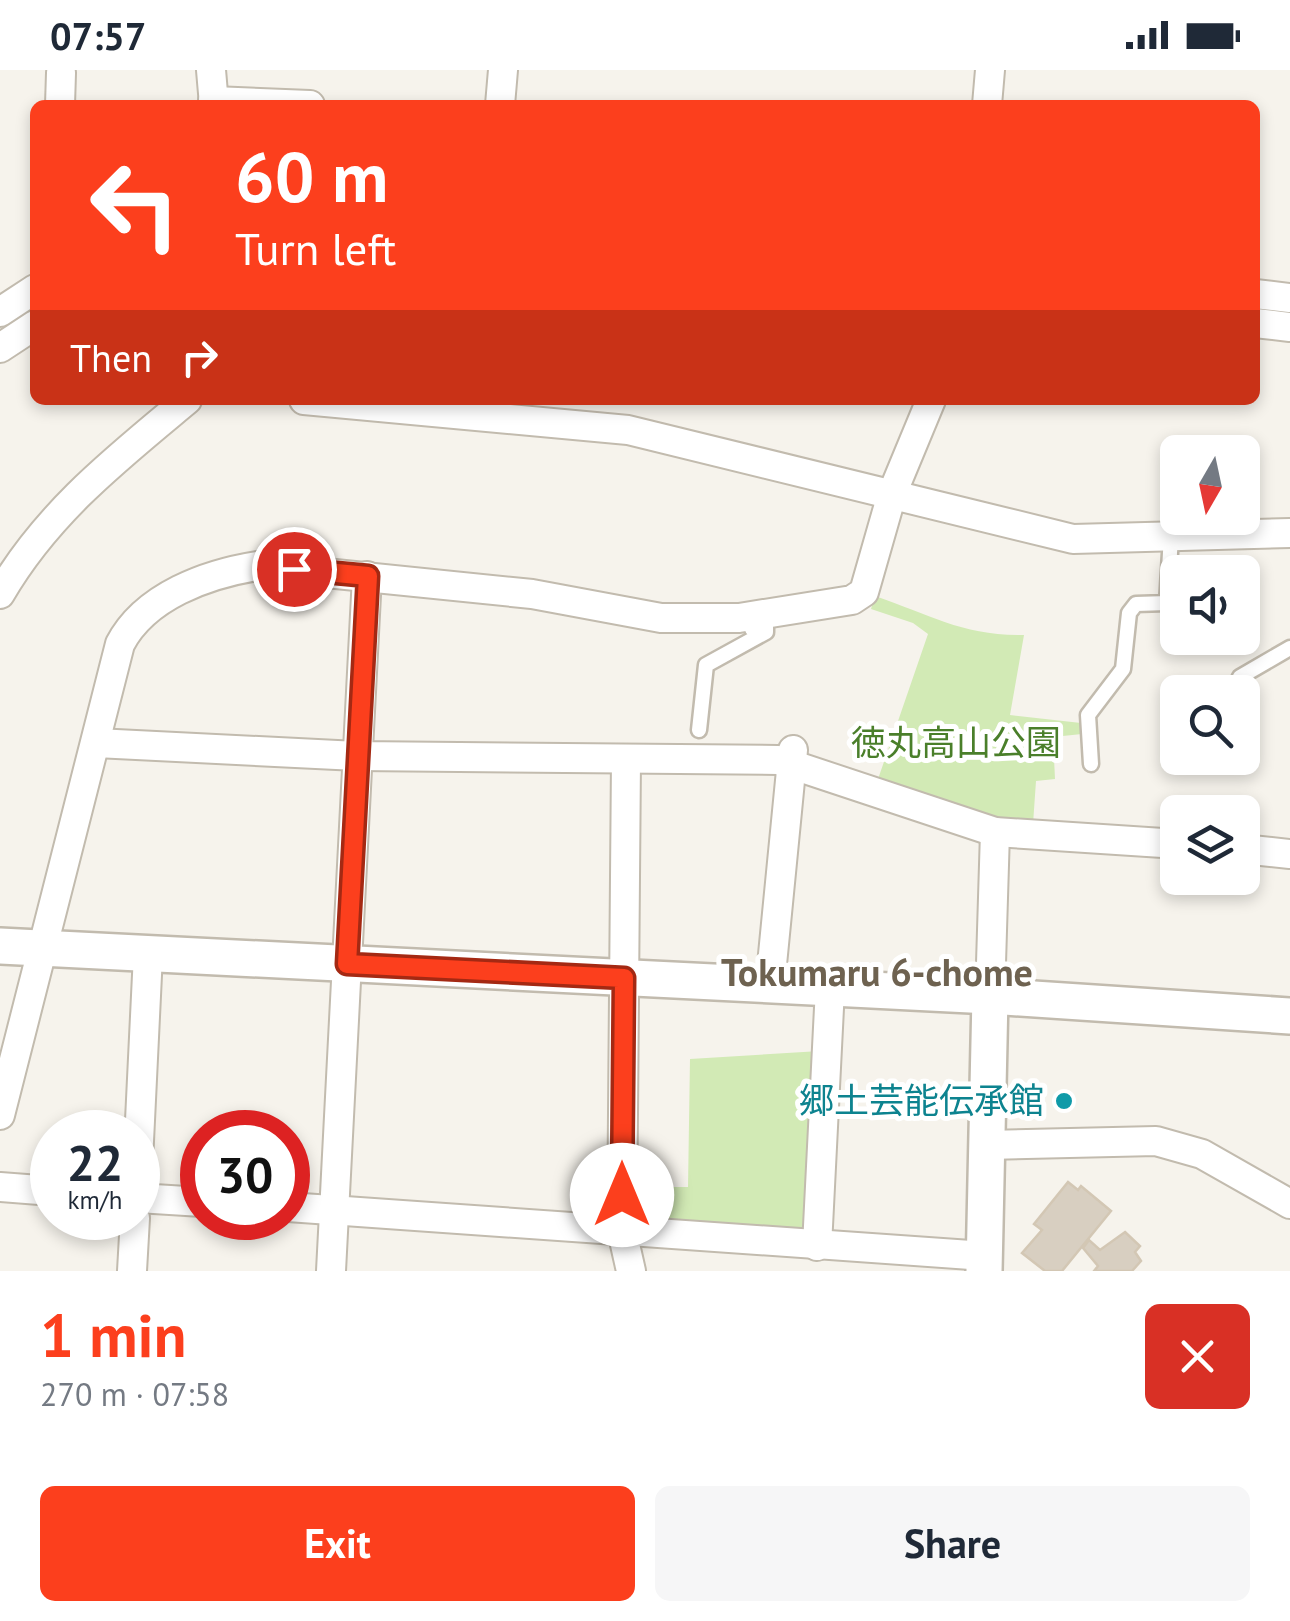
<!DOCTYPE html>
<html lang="en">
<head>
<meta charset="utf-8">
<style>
	body { margin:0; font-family:"PT Sans","Noto Sans JP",sans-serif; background:#f6f6f7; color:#1f2937; height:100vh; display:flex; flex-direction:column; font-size:38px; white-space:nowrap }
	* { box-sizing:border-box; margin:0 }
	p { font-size:32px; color:#747a83 }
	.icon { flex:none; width:55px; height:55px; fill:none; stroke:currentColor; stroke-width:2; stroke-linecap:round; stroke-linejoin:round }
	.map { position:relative; height:1201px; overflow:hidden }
	.side { display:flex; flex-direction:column; background:#fff; flex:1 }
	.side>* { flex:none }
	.top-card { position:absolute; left:30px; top:30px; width:1230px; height:305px; border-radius:15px; box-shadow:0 5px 15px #0003; background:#fc3f1d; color:#fff; overflow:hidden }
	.needle { width:65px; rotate:189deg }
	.fabs { position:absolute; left:1160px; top:365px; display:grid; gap:20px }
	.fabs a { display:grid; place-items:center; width:100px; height:100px; border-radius:15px; background:#fff; box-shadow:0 5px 15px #0003; font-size:50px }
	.speed { position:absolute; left:30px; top:1040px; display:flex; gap:20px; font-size:50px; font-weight:700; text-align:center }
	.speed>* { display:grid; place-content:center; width:130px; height:130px; border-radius:50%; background:#fff; box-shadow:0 5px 15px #0003; line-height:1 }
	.speed small { font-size:25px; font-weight:400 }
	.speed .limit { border:15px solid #d22; background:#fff; color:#111 }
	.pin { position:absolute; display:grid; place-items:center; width:85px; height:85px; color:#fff; margin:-42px; border:5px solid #fff; border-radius:50%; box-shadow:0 2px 10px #0007 }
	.me { position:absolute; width:110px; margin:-55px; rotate:0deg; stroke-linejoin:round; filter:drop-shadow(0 0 8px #0008) }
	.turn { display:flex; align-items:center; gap:35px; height:210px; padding:0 40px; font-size:45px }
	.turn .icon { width:130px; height:130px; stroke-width:2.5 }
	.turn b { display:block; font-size:70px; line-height:85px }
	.then { display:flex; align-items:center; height:95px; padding:0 40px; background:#0003; gap:20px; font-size:38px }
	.round { display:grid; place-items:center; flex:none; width:105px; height:105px; border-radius:15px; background:#f6f6f7 }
	.headline { display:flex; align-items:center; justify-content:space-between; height:170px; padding:0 40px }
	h1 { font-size:60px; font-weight:600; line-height:75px; color:#fc3f1d }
	.button { display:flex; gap:20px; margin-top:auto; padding:20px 40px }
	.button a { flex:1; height:115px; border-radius:15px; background:#fc3f1d; color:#fff; font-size:40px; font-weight:600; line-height:115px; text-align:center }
	.button a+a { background:#f6f6f7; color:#1f2937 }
	.status { display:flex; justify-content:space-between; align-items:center; height:70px; padding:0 50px; background:#fff; direction:ltr }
	.status svg { height:28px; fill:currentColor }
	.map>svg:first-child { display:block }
	.green { fill:#d2eab5 }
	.building { fill:#d8cfc1; stroke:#d3c7b4; stroke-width:2.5 }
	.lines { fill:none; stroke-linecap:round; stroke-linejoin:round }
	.service-casing { stroke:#c2bbae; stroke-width:19 }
	.minor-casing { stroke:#c2bbae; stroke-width:32 }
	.tertiary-casing { stroke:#c2bbae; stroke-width:40 }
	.service { stroke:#fff; stroke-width:14 }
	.minor { stroke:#fff; stroke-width:28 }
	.tertiary { stroke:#fff; stroke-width:35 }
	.route-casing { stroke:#a42913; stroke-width:25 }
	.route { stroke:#fc3f1d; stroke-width:18 }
	.culture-dot { fill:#0f9aa8; stroke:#fff; stroke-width:4 }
	.labels { text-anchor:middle; stroke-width:10; stroke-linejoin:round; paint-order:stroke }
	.park-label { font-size:35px; fill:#4a7f2a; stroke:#fff }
	.culture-label { font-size:35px; fill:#0d838f; stroke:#fff; text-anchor:end }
	.neighbourhood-label { font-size:38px; font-weight:bold; fill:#6e6250; stroke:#fff }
</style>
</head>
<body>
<div class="status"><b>07:57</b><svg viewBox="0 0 49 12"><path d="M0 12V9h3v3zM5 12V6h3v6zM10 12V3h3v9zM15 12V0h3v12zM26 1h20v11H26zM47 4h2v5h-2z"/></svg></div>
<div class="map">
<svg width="1290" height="1201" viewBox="0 0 1290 1201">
	<rect width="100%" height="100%" fill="#f6f3ec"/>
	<g class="green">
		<path d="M 875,526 C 931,545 963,566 1024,565 L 1010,645 L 1081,653 L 1082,664 L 1053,667 L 1055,709 L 1036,711 L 1033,754 L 989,750 L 877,712 L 928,564 L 913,553 L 871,539 Z"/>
		<polygon points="820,981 811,1153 800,1164 642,1153 631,1142 632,1117 688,1117 690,989"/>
	</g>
	<g class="building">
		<polygon points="1068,1112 1078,1120 1081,1116 1111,1141 1062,1201 1045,1201 1022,1183 1042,1160 1034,1154"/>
		<polygon points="1125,1162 1140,1176 1135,1182 1141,1191 1132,1201 1094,1201 1098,1196 1083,1178 1089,1170 1100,1180"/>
	</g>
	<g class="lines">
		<g class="service-casing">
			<g id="service">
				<polyline points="1233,622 1240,607 1290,578"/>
				<polyline points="699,660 706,595 766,562 766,556 752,559"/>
				<polyline points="1091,694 1088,645 1123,599 1129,543 1136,534 1167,533 1171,466"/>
			</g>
		</g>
		<g class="minor-casing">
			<g id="minor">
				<polyline points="211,0 214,35"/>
				<polyline points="213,31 310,35"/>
				<polyline points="60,35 61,3"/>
				<polyline points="500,35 503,0"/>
				<polyline points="987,35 990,0"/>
				<polyline points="1255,224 1290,228"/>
				<polyline points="0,242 35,219"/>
				<polyline points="1255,253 1290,257"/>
				<polyline points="0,278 35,255"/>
				<polyline points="304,330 628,360 1073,469 1290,463"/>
				<path d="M 0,524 C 47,443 116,389 187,330"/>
				<polyline points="96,673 357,686 778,690 995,762 1178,774"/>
				<polyline points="626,689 622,1161 631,1201"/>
				<polyline points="1242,779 1290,784"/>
				<polyline points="770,915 793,680"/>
				<polyline points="990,926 995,762"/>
				<path d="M 0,1045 L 120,574 C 145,526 207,504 257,496 L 532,524 L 661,548 L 739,548 L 852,530 L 864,522 L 892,424 L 931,330"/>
				<polyline points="987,1075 1156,1071 1202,1084 1290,1134"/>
				<polyline points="138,1092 148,884"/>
				<polyline points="0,1117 52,1121"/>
				<polyline points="138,1128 202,1132"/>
				<polyline points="288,1137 985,1186"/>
				<polyline points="817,1176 830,918"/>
				<polyline points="132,1201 135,1148"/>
				<polyline points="331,1201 367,506"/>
			</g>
		</g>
		<g class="tertiary-casing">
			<g id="tertiary">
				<polyline points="0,876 990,926 1290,946"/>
				<polyline points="984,1201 990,926"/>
			</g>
		</g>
		<use href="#service" class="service"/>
		<use href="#minor" class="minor"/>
		<use href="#tertiary" class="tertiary"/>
	</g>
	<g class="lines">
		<g class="route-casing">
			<polyline id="route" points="294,499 368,506 347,894 624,908 622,1125"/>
		</g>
		<use href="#route" class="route"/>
	</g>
	<circle class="culture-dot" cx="1064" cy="1031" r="10"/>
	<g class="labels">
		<g class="park-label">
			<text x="956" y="685">徳丸高山公園</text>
		</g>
		<g class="culture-label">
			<text x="1044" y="1043">郷土芸能伝承館</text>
		</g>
		<g class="neighbourhood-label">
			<text x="877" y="916">Tokumaru 6-chome</text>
		</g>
	</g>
</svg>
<div class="fabs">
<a><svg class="needle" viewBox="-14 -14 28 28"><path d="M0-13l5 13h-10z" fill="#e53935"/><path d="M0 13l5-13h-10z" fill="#747a83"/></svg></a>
<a><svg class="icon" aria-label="sound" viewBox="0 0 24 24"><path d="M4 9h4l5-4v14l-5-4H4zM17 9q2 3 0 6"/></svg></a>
<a><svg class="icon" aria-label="search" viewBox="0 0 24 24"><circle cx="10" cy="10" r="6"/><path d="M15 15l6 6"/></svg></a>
<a><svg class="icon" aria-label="layers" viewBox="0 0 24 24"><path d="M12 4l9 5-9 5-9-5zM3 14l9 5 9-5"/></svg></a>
</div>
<div class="speed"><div>22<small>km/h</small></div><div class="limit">30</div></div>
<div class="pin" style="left:294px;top:499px;background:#d93025"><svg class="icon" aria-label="arrive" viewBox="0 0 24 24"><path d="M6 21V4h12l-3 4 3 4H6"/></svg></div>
<svg class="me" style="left:622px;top:1125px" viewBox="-20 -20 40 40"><circle r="19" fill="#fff"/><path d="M0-13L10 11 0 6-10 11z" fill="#fc3f1d"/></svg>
<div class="top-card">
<div class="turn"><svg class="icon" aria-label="left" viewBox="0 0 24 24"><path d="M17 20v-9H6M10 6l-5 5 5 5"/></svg><div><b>60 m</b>Turn left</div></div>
<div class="then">Then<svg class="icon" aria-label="right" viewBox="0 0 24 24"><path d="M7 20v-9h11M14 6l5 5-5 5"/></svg></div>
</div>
</div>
<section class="side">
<div class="headline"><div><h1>1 min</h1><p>270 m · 07:58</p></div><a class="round" style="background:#d93025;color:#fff"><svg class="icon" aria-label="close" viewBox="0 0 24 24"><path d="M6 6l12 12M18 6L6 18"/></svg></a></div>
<div class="button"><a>Exit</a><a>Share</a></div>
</section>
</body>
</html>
